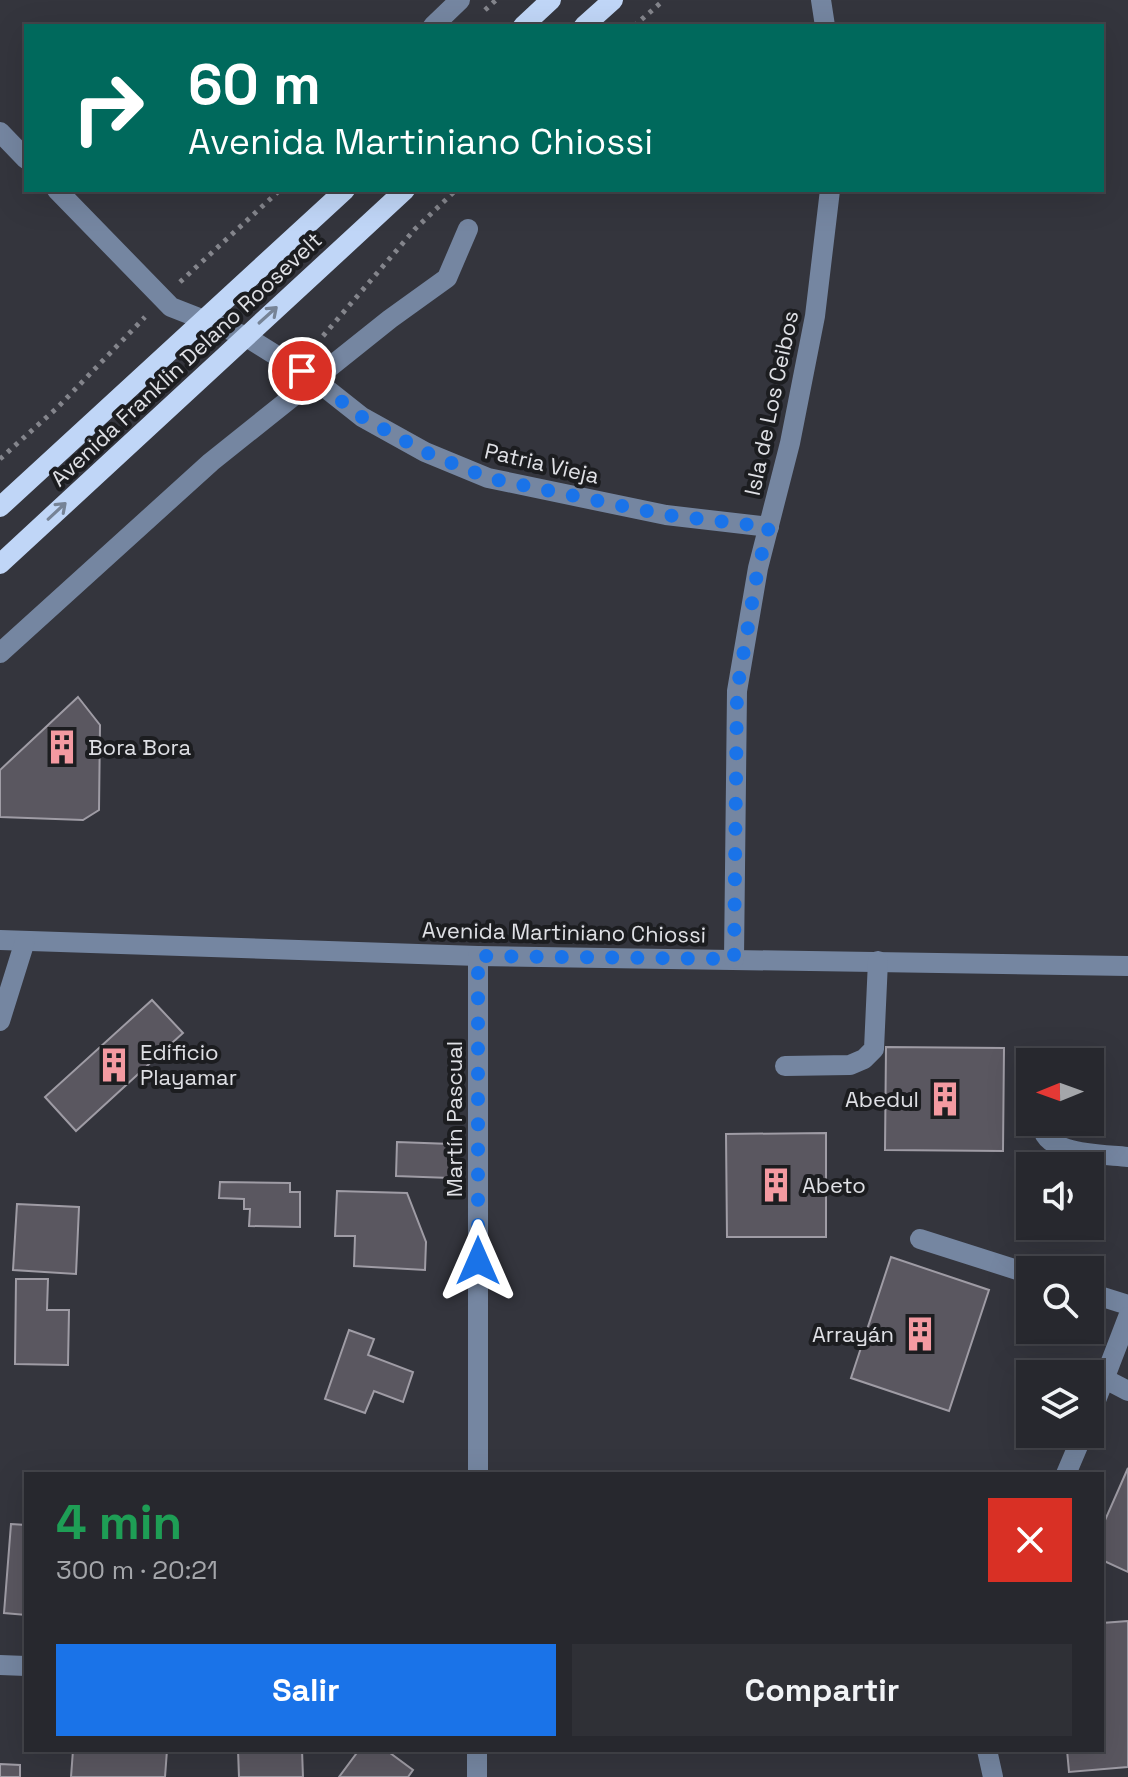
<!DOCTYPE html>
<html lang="es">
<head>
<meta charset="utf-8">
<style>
	body { margin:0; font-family:"Space Grotesk",sans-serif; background:#2f3036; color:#f1f3f6; height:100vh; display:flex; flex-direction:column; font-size:30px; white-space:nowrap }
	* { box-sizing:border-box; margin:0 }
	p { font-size:26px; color:#a4a6aa }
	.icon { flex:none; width:44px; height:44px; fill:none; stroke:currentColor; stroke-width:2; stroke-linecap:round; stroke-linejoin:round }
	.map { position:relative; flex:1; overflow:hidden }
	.sheet { position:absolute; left:24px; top:1472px; width:1080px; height:280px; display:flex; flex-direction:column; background:#27282e; border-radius:0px; box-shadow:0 8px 32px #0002,0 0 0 2px #43444a }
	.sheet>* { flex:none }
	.banner { position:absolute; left:24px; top:24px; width:1080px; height:168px; border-radius:0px; box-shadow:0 8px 32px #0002,0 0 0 2px #43444a; background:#00695c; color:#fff; overflow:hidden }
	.needle { width:52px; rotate:269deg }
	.fabs { position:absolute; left:1016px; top:1048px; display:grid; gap:16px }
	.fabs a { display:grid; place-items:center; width:88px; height:88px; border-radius:0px; background:#27282e; box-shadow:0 8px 32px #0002,0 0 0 2px #43444a; font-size:40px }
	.pin { position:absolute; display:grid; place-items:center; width:68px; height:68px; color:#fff; margin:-34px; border:4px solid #fff; border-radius:50%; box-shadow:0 2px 8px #0007 }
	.me { position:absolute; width:88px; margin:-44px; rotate:0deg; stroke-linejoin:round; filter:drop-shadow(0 0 6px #0008) }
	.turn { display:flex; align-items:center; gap:28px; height:168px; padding:0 32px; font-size:36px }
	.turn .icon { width:104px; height:104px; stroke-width:2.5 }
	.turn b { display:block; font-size:56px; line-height:68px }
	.round { display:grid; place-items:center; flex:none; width:84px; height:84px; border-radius:0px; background:#2f3036 }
	.overview { display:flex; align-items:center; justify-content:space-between; height:136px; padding:0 32px }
	h1 { font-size:48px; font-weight:700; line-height:60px; color:#1e9e55 }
	.cta { display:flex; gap:16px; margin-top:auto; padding:16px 32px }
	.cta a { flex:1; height:92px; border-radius:0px; background:#1a73e8; color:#fff; font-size:32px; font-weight:700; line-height:92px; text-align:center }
	.cta a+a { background:#2f3036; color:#f1f3f6 }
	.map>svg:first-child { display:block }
	.building { fill:#5a5760; stroke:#9f9ca5; stroke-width:2 }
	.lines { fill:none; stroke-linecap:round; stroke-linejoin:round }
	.path { stroke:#84858c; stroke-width:5; stroke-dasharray:4 6; stroke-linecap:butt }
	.minor { stroke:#7586a1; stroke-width:20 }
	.major { stroke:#c0d6f7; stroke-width:20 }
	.oneway { stroke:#768396 }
	.route { stroke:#1a73e8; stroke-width:14; stroke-dasharray:0 25.2 }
	.labels { text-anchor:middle; stroke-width:8; stroke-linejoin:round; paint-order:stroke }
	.street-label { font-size:22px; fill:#dfe0e5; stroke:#1c1d20 }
	.poi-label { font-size:22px; fill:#dfe0e5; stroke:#1c1d20; text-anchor:start }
</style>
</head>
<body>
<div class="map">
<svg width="1128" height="1777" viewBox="0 0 1128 1777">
	<rect width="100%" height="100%" fill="#34353d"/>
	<g class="building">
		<polygon points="78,697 100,725 99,810 83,820 0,817 0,770"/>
		<polygon points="152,1000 183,1033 76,1131 45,1097"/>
		<polygon points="886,1047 1004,1048 1003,1151 885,1150"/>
		<polygon points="826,1133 826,1237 727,1237 726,1134"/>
		<polygon points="397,1142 451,1144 450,1178 396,1176"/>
		<polygon points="220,1182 290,1183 290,1192 300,1192 300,1227 249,1226 250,1209 244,1209 244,1199 219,1198"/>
		<polygon points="337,1191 407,1193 426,1242 425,1270 354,1266 355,1236 335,1236"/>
		<polygon points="17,1204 79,1207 76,1274 13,1270"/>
		<polygon points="891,1257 989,1290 949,1411 851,1378"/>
		<polygon points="16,1279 48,1279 47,1310 69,1310 68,1365 15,1364"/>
		<polygon points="349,1330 374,1339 368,1355 413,1372 403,1402 374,1391 365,1413 325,1399"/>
		<polygon points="1128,1468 1128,1572 1102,1560 1102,1527"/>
		<polygon points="11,1524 26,1525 26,1615 4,1613"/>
		<polygon points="1128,1621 1128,1767 1069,1772 1067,1750 1102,1750 1102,1623"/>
		<polygon points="73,1750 167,1750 165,1777 71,1777"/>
		<polygon points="238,1750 302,1750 303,1777 239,1777"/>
		<polygon points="359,1750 386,1750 413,1770 408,1777 339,1777"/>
		<polygon points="0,1764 20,1765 20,1777 0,1777"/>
	</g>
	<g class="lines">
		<g class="path">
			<polyline points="485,10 496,0"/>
			<polyline points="634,26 664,0"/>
			<polyline points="180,282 280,190"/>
			<polyline points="323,336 415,229 456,190"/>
			<polyline points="0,459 58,407 145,317"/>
		</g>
		<g class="minor">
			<polyline points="821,0 825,26"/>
			<polyline points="433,26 460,0"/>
			<polyline points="0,132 26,159"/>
			<polyline points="57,190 171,307 245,336 314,379 362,417 425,452 488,478 666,515 769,527"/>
			<polyline points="0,653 211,462 390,319 447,278 468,229"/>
			<polyline points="0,940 478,956 1128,966"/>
			<polyline points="734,959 737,691 758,568 790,443 815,316 830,190"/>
			<polyline points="0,1021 25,941"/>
			<polyline points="1044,1062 1044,1056"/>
			<polyline points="785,1066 850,1065 864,1059 874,1049 878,961"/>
			<path d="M 1042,1122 C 1041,1156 1103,1154 1128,1157"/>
			<polyline points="920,1239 1030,1274"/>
			<polyline points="1090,1293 1128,1305"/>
			<polyline points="1105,1379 1128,1391"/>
			<polyline points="1090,1416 1128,1317"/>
			<polyline points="478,1474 478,956"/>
			<polyline points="1066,1474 1083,1434"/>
			<polyline points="0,1665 26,1666"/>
			<polyline points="987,1750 993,1777"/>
			<polyline points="477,1777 477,1750"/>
		</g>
		<g class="major">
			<polyline points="523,26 551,0"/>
			<polyline points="584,26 613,0"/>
			<polyline points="0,507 345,190"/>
			<polyline points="0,564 405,190"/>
		</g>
	</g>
	<defs><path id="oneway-shaft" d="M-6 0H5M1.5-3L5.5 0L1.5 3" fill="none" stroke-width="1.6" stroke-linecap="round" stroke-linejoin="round" transform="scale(2)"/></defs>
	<g class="oneway">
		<use href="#oneway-shaft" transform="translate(268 315) rotate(-42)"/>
		<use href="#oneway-shaft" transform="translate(57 511) rotate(-43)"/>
	</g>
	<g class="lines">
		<polyline class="route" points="302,371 362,417 425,452 488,478 666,515 769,527 758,568 737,691 734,959 478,956 478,1261"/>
	</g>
	<defs>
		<g id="building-bare" transform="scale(2.76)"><path d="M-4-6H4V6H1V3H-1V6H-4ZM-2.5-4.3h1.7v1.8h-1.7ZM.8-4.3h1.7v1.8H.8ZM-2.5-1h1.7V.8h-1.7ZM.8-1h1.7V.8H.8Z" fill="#f49aa1" stroke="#1c1d20" stroke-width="2.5" paint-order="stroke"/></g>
	</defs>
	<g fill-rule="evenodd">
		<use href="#building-bare" x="62" y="747"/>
		<use href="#building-bare" x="114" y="1065"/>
		<use href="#building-bare" x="945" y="1099"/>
		<use href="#building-bare" x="776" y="1185"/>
		<use href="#building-bare" x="920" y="1334"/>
	</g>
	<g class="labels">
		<g class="street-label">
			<text transform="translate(186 359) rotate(-43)" y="8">Avenida Franklin Delano Roosevelt</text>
			<text transform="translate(771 403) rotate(-78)" y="8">Isla de Los Ceibos</text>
			<text transform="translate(542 463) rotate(13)" y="8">Patria Vieja</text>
			<text transform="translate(564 932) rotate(1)" y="8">Avenida Martiniano Chiossi</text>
			<text transform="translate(454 1119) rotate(-90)" y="8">Martín Pascual</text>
		</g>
		<g class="poi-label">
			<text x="88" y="755">Bora Bora</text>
			<text x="140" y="1060">Edificio<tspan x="140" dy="25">Playamar</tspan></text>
			<text x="919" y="1107" text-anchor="end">Abedul</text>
			<text x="802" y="1193">Abeto</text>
			<text x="894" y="1342" text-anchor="end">Arrayán</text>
		</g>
	</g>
</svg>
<div class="fabs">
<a><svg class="needle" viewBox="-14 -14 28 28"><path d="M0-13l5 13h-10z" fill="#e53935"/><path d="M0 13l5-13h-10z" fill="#a4a6aa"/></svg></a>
<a><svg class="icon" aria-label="sound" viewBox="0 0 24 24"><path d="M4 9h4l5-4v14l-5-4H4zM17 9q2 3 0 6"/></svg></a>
<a><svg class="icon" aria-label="search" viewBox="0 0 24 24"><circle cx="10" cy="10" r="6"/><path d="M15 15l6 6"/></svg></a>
<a><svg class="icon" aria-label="layers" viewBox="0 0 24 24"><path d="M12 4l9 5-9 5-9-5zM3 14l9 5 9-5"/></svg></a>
</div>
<div class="pin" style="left:302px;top:371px;background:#d93025"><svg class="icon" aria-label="arrive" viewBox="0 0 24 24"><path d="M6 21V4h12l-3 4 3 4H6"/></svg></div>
<svg class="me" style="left:478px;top:1261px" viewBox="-20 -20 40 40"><path d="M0-17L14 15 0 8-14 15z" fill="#1a73e8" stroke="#fff" stroke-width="4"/></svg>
<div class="banner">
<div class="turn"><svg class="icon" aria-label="right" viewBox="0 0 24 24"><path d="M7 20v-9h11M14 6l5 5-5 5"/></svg><div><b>60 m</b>Avenida Martiniano Chiossi</div></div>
</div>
<section class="sheet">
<div class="overview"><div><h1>4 min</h1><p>300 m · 20:21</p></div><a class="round" style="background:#d93025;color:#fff"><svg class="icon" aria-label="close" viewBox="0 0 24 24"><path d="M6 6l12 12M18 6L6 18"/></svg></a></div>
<div class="cta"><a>Salir</a><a>Compartir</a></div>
</section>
</div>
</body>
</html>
